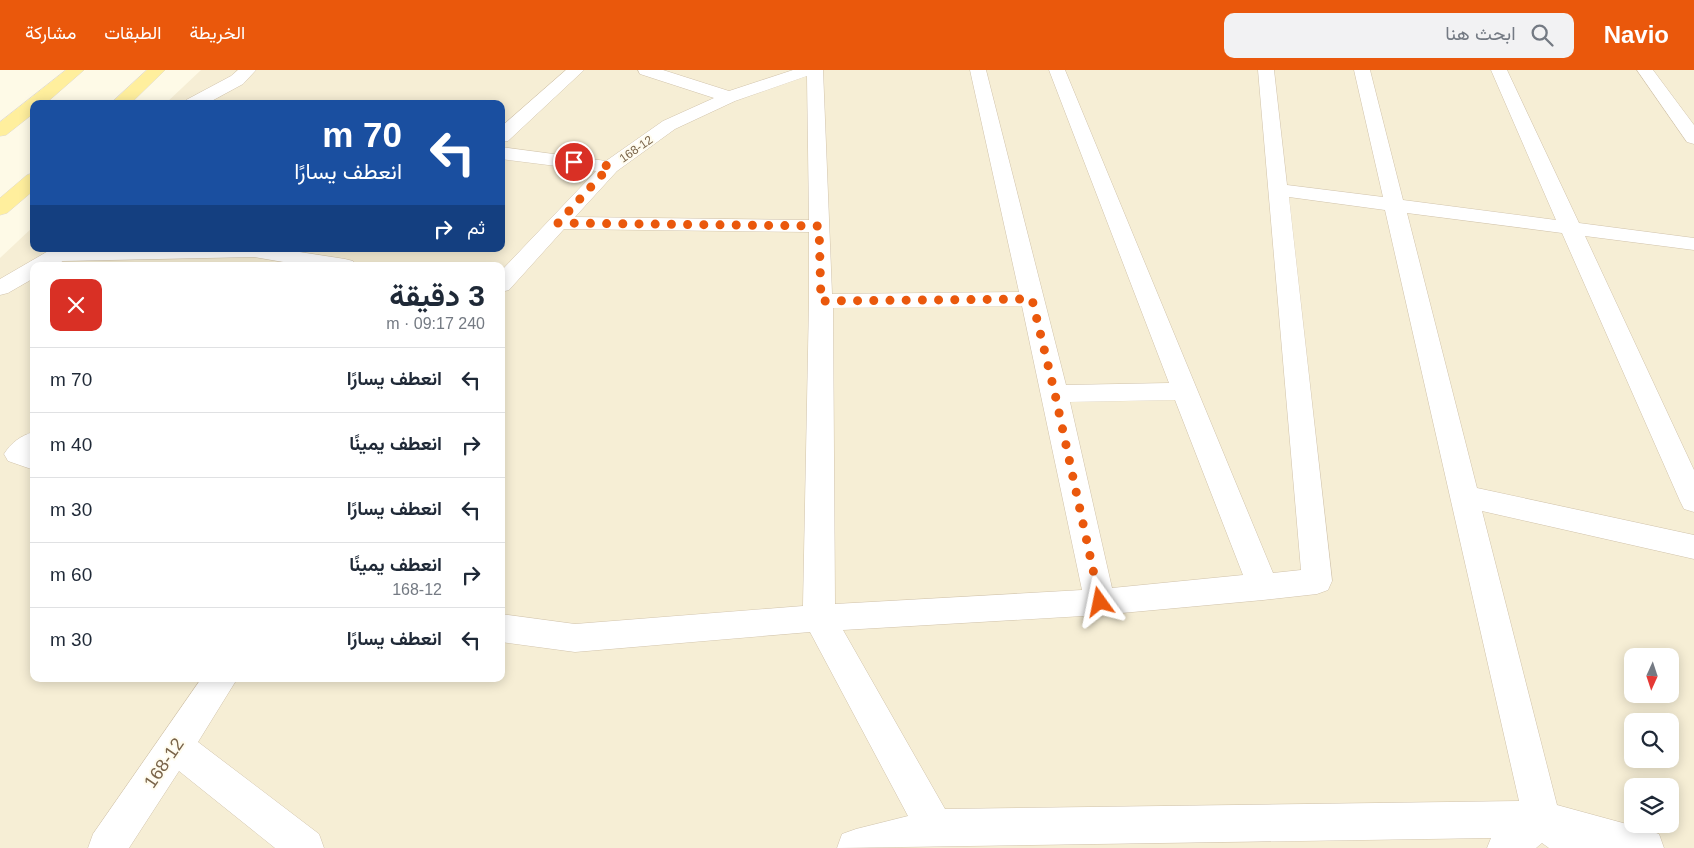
<!DOCTYPE html>
<html lang="ar">
<head>
<meta charset="utf-8">
<style>
	body { margin:0; font-family:Arial,Vazirmatn,sans-serif; background:#f2f2f3; color:#1f2937; direction:rtl; height:100vh; display:flex; flex-direction:column; font-size:19px; white-space:nowrap }
	* { box-sizing:border-box; margin:0 }
	p { font-size:16px; color:#747a83 }
	.icon { flex:none; width:28px; height:28px; fill:none; stroke:currentColor; stroke-width:2; stroke-linecap:round; stroke-linejoin:round }
	.map { position:relative; flex:1; overflow:hidden; direction:ltr }
	.sheet { position:absolute; left:30px; top:192px; width:475px; height:420px; display:flex; flex-direction:column; background:#fff; border-radius:10px; box-shadow:0 2px 12px #0003; direction:rtl }
	.sheet>* { flex:none }
	.hud { position:absolute; left:30px; top:30px; width:475px; height:152px; border-radius:10px; box-shadow:0 2px 12px #0003; direction:rtl; background:#1a4fa0; color:#fff; overflow:hidden }
	.needle { width:32px; rotate:183deg }
	.controls { position:absolute; left:1624px; top:578px; display:grid; gap:10px }
	.controls a { display:grid; place-items:center; width:55px; height:55px; border-radius:10px; background:#fff; box-shadow:0 2px 12px #0003; font-size:25px }
	.pin { position:absolute; display:grid; place-items:center; width:42px; height:42px; color:#fff; margin:-21px; border:2px solid #fff; border-radius:50%; box-shadow:0 1px 5px #0007 }
	.me { position:absolute; width:55px; margin:-28px; rotate:348deg; stroke-linejoin:round; filter:drop-shadow(0 0 4px #0008) }
	.turn { display:flex; align-items:center; gap:18px; height:105px; padding:0 20px; font-size:22px }
	.turn .icon { width:65px; height:65px; stroke-width:2.5 }
	.turn b { display:block; font-size:35px; line-height:42px }
	.then { display:flex; align-items:center; height:48px; padding:0 20px; background:#0003; gap:10px; font-size:19px }
	.round { display:grid; place-items:center; flex:none; width:52px; height:52px; border-radius:10px; background:#f2f2f3 }
	.headline { display:flex; align-items:center; justify-content:space-between; height:85px; padding:0 20px }
	h1 { font-size:30px; font-weight:700; line-height:38px }
	ul { padding:0; list-style:none }
	li { display:flex; align-items:center; gap:15px; height:65px; padding:0 20px; border-top:1px solid #e0e1e3 }
	li div { flex:1 }
	li b { display:block; font-size:19px }
	li em { font-style:normal }
	header { display:flex; align-items:center; gap:30px; box-sizing:border-box; height:70px; padding:0 25px; background:#ea580c; color:#fff }
	header strong { font-size:24px }
	nav { display:flex; gap:28px; margin-inline-start:auto; font-size:18px }
	.search { width:350px; height:45px; background:#f2f2f3; display:flex; align-items:center; gap:12px; box-sizing:border-box; padding:0 18px; border-radius:10px; color:#747a83; font-size:19px }
	.map>svg:first-child { display:block }
	.residential { fill:#f6eed5; fill-rule:evenodd }
	.lines { fill:none; stroke-linecap:round; stroke-linejoin:round }
	.minor-casing { stroke:#d1c3ab; stroke-width:1 }
	.tertiary-casing { stroke:#d1c3ab; stroke-width:1 }
	.primary-casing { stroke:#dfdad3; stroke-width:1 }
	.minor { fill:#fff; fill-rule:evenodd }
	.tertiary { fill:#fff; fill-rule:evenodd }
	.primary { fill:#ffef9d; fill-rule:evenodd }
	.route { stroke:#ea580c; stroke-width:9; stroke-dasharray:0 16.2 }
	.labels { text-anchor:middle; stroke-width:4; stroke-linejoin:round; paint-order:stroke }
	.far-street-label { font-size:12px; fill:#7a6449; stroke:#fffcef }
	.near-street-label { font-size:18px; fill:#7a6449; stroke:#fffcef }
</style>
</head>
<body>
<header>
<strong>Navio</strong>
<div class="search"><svg class="icon" aria-label="search" viewBox="0 0 24 24"><circle cx="10" cy="10" r="6"/><path d="M15 15l6 6"/></svg>ابحث هنا</div>
<nav><a>الخريطة</a><a>الطبقات</a><a>مشاركة</a></nav>
</header>
<div class="map">
<svg width="1694" height="778" viewBox="0 0 1694 778">
	<rect width="100%" height="100%" fill="#fefae7"/>
	<path class="residential" d="M 201,0 L 1694,0 L 1694,778 L 0,778 L 0,188 L 34,156 L 34,179 L 501,179 L 501,34 L 165,34 ZM 34,196 L 501,196 L 501,609 L 34,609 ZM 1632,586 L 1670,586 L 1670,624 L 1632,624 ZM 1632,651 L 1670,651 L 1670,689 L 1632,689 ZM 1632,716 L 1670,716 L 1670,754 L 1632,754 Z"/>
	<g class="lines">
		<g class="minor-casing">
			<g id="minor">
				<polygon points="566,0 584,0 508,71 501,72 501,57"/>
				<path d="M 638,0 L 663,0 L 729,21 L 793,0 L 823,0 L 832,224 L 1019,222 L 970,0 L 986,0 L 1066,315 L 1169,313 L 1049,0 L 1065,0 L 1273,503 L 1301,500 L 1258,0 L 1274,0 L 1287,115 L 1383,127 L 1354,0 L 1370,0 L 1403,130 L 1556,150 L 1491,0 L 1507,0 L 1579,153 L 1694,168 L 1694,180 L 1585,166 L 1694,400 L 1694,442 L 1684,439 L 1680,431 L 1562,163 L 1407,143 L 1477,418 L 1694,465 L 1694,489 L 1482,441 L 1557,735 L 1645,759 L 1659,764 L 1664,778 L 1549,778 L 1542,773 L 1536,778 L 1487,778 L 1491,768 L 837,778 L 842,764 L 856,759 L 908,746 L 810,562 L 575,582 L 501,572 L 501,544 L 575,554 L 803,536 L 809,231 L 809,162 L 564,159 L 509,220 L 501,222 L 501,201 L 596,101 L 501,89 L 501,77 L 606,91 L 663,51 L 714,28 L 640,4 ZM 807,6 L 809,150 L 575,147 L 617,101 L 675,59 L 735,31 ZM 1289,127 L 1385,140 L 1519,731 L 945,739 L 843,560 L 1100,545 L 1263,530 L 1317,524 L 1328,520 L 1332,511 ZM 1022,236 L 1082,520 L 835,534 L 833,238 ZM 1175,330 L 1243,505 L 1112,518 L 1070,332 Z"/>
				<polygon points="1637,0 1653,0 1694,55 1694,74 1687,72"/>
				<polygon points="57,179 280,179 345,189 353,191 356,196 307,196 254,187 63,191 54,196 34,196 34,208 8,223 0,225 0,209 50,180"/>
				<path d="M 34,362 L 34,400 L 8,391 L 4,384 C 11,373 21,365 34,362 Z"/>
				<polygon points="201,609 237,609 198,672 319,764 324,778 275,778 179,701 129,778 88,778 93,764"/>
			</g>
		</g>
		<g class="tertiary-casing">
			<polygon id="tertiary" points="238,0 256,0 243,14 206,34 183,34 186,30 231,6"/>
		</g>
		<g class="primary-casing">
			<g id="primary">
				<polygon points="66,0 84,0 45,34 34,34 34,43 6,65 0,66 0,52"/>
				<polygon points="147,0 165,0 130,34 110,34"/>
				<polygon points="34,103 34,120 7,143 0,145 0,128 27,105"/>
			</g>
		</g>
		<use href="#minor" class="minor"/>
		<use href="#tertiary" class="tertiary"/>
		<use href="#primary" class="primary"/>
	</g>
	<g class="lines">
		<polyline class="route" points="574,92 610,96 558,153 819,156 821,231 1032,229 1055,324 1100,532"/>
	</g>
	<g class="labels">
		<g class="far-street-label">
			<text transform="translate(636 79) rotate(-35)" y="4">168-12</text>
		</g>
		<g class="near-street-label">
			<text transform="translate(164 693) rotate(-56)" y="6">168-12</text>
		</g>
	</g>
</svg>
<div class="controls">
<a><svg class="needle" viewBox="-14 -14 28 28"><path d="M0-13l5 13h-10z" fill="#e53935"/><path d="M0 13l5-13h-10z" fill="#747a83"/></svg></a>
<a><svg class="icon" aria-label="search" viewBox="0 0 24 24"><circle cx="10" cy="10" r="6"/><path d="M15 15l6 6"/></svg></a>
<a><svg class="icon" aria-label="layers" viewBox="0 0 24 24"><path d="M12 4l9 5-9 5-9-5zM3 14l9 5 9-5"/></svg></a>
</div>
<div class="pin" style="left:574px;top:92px;background:#d93025"><svg class="icon" aria-label="arrive" viewBox="0 0 24 24"><path d="M6 21V4h12l-3 4 3 4H6"/></svg></div>
<svg class="me" style="left:1100px;top:532px" viewBox="-20 -20 40 40"><path d="M0-17L14 15 0 8-14 15z" fill="#ea580c" stroke="#fff" stroke-width="4"/></svg>
<div class="hud">
<div class="turn"><svg class="icon" aria-label="left" viewBox="0 0 24 24"><path d="M17 20v-9H6M10 6l-5 5 5 5"/></svg><div><b>70 m</b>انعطف يسارًا</div></div>
<div class="then">ثم<svg class="icon" aria-label="right" viewBox="0 0 24 24"><path d="M7 20v-9h11M14 6l5 5-5 5"/></svg></div>
</div>
<section class="sheet">
<div class="headline"><div><h1>3 دقيقة</h1><p>240 m · 09:17</p></div><a class="round" style="background:#d93025;color:#fff"><svg class="icon" aria-label="close" viewBox="0 0 24 24"><path d="M6 6l12 12M18 6L6 18"/></svg></a></div>
<ul>
<li><svg class="icon" aria-label="left" viewBox="0 0 24 24"><path d="M17 20v-9H6M10 6l-5 5 5 5"/></svg><div><b>انعطف يسارًا</b></div><em>70 m</em></li>
<li><svg class="icon" aria-label="right" viewBox="0 0 24 24"><path d="M7 20v-9h11M14 6l5 5-5 5"/></svg><div><b>انعطف يمينًا</b></div><em>40 m</em></li>
<li><svg class="icon" aria-label="left" viewBox="0 0 24 24"><path d="M17 20v-9H6M10 6l-5 5 5 5"/></svg><div><b>انعطف يسارًا</b></div><em>30 m</em></li>
<li><svg class="icon" aria-label="right" viewBox="0 0 24 24"><path d="M7 20v-9h11M14 6l5 5-5 5"/></svg><div><b>انعطف يمينًا</b><p>168-12</p></div><em>60 m</em></li>
<li><svg class="icon" aria-label="left" viewBox="0 0 24 24"><path d="M17 20v-9H6M10 6l-5 5 5 5"/></svg><div><b>انعطف يسارًا</b></div><em>30 m</em></li>
</ul>
</section>
</div>
</body>
</html>
